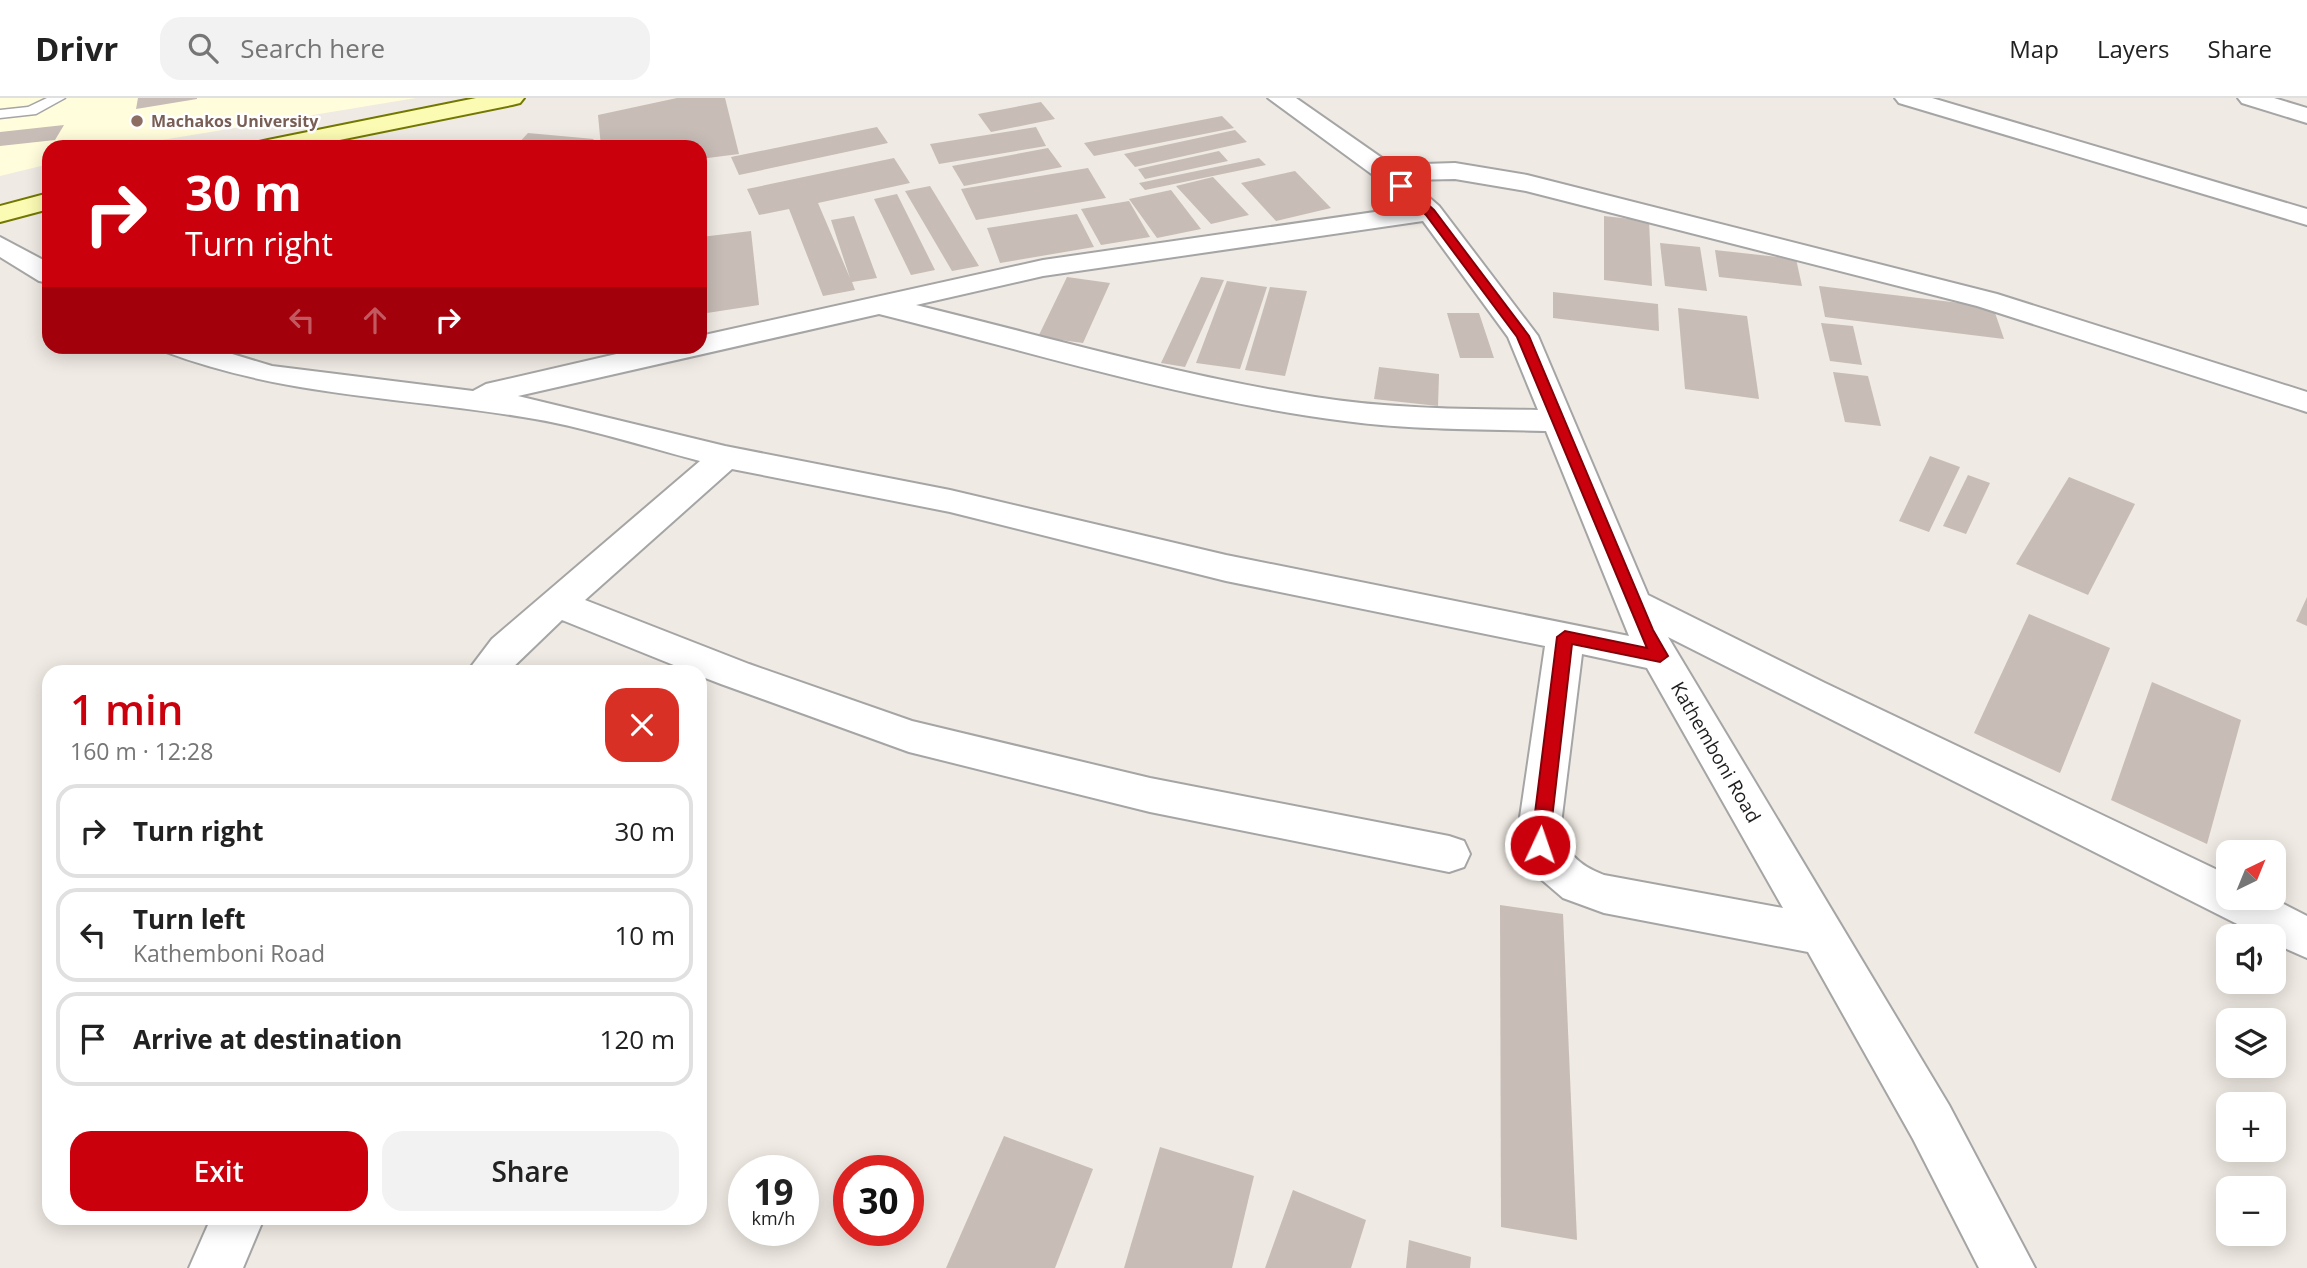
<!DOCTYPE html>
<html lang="en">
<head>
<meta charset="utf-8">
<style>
	body { margin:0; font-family:"Open Sans",sans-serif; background:#f2f2f2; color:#222; height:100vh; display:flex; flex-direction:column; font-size:26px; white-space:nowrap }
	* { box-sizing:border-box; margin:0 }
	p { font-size:23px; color:#767676 }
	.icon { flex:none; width:38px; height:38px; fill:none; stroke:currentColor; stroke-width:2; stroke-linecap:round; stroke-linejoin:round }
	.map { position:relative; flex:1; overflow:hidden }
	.panel { position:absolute; left:42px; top:567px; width:665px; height:560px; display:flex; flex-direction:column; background:#fff; border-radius:21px; box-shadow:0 4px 18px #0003 }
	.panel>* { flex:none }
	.hud { position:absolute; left:42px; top:42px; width:665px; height:214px; border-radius:21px; box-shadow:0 4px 18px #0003; background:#cb000d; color:#fff; overflow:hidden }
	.needle { width:46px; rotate:43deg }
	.fabs { position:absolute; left:2216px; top:742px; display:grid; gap:14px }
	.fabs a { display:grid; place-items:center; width:70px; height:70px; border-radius:14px; background:#fff; box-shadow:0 4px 18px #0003; font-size:35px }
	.speed { position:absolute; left:728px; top:1057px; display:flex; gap:14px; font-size:35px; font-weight:700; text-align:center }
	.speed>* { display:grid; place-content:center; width:91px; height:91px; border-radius:50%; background:#fff; box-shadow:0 4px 18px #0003; line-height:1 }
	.speed small { font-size:18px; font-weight:400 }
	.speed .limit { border:10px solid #d22; background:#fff; color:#111 }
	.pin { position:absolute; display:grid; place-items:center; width:60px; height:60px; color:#fff; margin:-30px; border-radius:14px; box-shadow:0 4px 10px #0006 }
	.me { position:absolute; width:77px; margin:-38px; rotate:3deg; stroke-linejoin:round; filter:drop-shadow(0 0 5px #0008) }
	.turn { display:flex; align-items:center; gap:24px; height:147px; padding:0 28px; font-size:32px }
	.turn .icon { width:91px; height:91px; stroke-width:2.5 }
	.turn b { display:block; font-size:49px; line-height:60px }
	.lanes { display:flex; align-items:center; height:66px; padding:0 28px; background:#0003; justify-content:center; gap:35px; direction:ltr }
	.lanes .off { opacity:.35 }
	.round { display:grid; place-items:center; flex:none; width:74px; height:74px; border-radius:21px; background:#f2f2f2 }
	.head { display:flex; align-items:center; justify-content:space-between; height:119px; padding:0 28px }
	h1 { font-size:42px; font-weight:600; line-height:52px; color:#cb000d }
	.primary-button { display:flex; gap:14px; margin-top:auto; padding:14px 28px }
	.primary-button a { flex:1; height:80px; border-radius:21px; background:#cb000d; color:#fff; font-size:28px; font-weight:600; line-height:80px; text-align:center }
	.primary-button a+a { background:#f2f2f2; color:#222 }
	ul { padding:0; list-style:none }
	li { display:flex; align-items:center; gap:21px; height:94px; margin:0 14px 10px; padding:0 14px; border:4px solid #e0e0e0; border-radius:21px }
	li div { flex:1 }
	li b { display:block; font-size:26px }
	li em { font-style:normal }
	header { display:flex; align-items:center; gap:42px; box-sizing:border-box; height:98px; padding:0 35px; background:#fff; border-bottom:2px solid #e0e0e0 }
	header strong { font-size:33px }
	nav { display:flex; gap:38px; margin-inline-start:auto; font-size:24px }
	.search { width:490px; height:63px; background:#f2f2f2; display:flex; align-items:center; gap:18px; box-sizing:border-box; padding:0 24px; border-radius:21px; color:#767676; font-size:26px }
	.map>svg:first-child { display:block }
	.education { fill:#fffddc }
	.building { fill:#c7bcb6 }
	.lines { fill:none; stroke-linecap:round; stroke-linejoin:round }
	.lane-casing { stroke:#a5a5a5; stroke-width:3 }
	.street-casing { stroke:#a5a5a5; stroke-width:4 }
	.secondary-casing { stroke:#737801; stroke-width:4 }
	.lane { fill:#fff; fill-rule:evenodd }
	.street { fill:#fff; fill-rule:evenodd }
	.secondary { fill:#fcfbb4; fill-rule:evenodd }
	.route { fill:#cb000d; stroke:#840008; stroke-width:2 }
	.education-dot { fill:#8d6e63; stroke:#fff; stroke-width:2.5 }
	.labels { text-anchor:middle; stroke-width:5; stroke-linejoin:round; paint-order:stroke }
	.far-education-label { font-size:16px; font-weight:bold; fill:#785e54; stroke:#fff; text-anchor:start }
	.street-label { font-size:19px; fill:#1e1e1e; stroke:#fff }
</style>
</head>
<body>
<header>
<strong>Drivr</strong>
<div class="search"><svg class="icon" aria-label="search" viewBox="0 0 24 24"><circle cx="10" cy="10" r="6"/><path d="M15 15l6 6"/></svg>Search here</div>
<nav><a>Map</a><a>Layers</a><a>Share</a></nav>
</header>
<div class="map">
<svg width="2307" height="1170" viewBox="0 0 2307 1170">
	<rect width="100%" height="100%" fill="#efeae3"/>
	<polygon class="education" points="0,0 416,0 119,49 49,49 49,66 0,78"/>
	<g class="building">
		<polygon points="138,0 197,0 197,1 136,11"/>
		<polygon points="677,0 725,0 739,56 700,61 700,49 601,49 598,17"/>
		<polygon points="1041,4 1055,21 991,34 978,16"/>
		<polygon points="1222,18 1234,30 1094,58 1084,45"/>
		<polygon points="64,27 55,42 0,48 0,34"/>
		<polygon points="877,29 888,45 739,77 731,59"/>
		<polygon points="1036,29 1046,48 939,66 930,46"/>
		<polygon points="1235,32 1247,44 1135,69 1124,56"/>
		<polygon points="528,35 594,41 586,49 515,49"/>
		<polygon points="1048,50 1062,69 964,88 952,68"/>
		<polygon points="1219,53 1228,63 1145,81 1138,71"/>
		<polygon points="894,60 910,85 818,105 850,180 831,122 854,118 877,180 852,184 855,192 823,198 789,111 759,117 747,91"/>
		<polygon points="1259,60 1266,67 1145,92 1139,85"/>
		<polygon points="1088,70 1106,100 976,122 961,91"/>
		<polygon points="1295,73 1331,110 1276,123 1241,85"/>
		<polygon points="1213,79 1249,117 1211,126 1176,88"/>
		<polygon points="930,88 979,168 952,173 905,93"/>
		<polygon points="1171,92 1201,131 1157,140 1129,101"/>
		<polygon points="897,96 935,172 911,177 874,101"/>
		<polygon points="1129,103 1150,139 1101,147 1081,111"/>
		<polygon points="1077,116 1094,149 1000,165 987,130"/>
		<polygon points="1604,118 1649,123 1652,188 1604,182"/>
		<polygon points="751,133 759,207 707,215 701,139"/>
		<polygon points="1660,145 1700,149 1707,193 1665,188"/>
		<polygon points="1715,152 1796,161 1802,188 1719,179"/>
		<polygon points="1067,179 1110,185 1083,245 1038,239"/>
		<polygon points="1201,179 1224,182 1185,269 1161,265"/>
		<polygon points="1227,183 1267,189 1240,271 1196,265"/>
		<polygon points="1819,188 1993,209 2004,241 1825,219"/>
		<polygon points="1270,189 1307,193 1285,278 1245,272"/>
		<polygon points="1553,194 1658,206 1659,233 1553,220"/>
		<polygon points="1678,210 1747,218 1759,301 1685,291"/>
		<polygon points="1447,215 1479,215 1494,260 1460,260"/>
		<polygon points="1821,225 1853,228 1862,267 1830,263"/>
		<polygon points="1379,269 1439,276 1438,308 1374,301"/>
		<polygon points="1833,274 1868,278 1881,328 1845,324"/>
		<polygon points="1930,358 1960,369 1929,434 1899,423"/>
		<polygon points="1968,377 1990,385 1966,436 1943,428"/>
		<polygon points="2069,379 2135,406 2088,497 2016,466"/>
		<polygon points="2307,499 2307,528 2296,523"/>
		<polygon points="2029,516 2110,550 2060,675 1974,635"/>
		<polygon points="2152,584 2241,622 2207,746 2111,702"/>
		<polygon points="1500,807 1563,816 1577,1142 1501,1129"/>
		<polygon points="1004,1038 1093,1071 1055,1170 946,1170"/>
		<polygon points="1160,1049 1254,1078 1232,1170 1124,1170"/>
		<polygon points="1293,1092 1366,1122 1351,1170 1265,1170"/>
		<polygon points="1409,1142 1471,1159 1470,1170 1406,1170"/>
	</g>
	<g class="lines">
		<g class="lane-casing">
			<polygon id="lane" points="47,0 65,0 36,16 0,20 0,12 28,9"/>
		</g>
		<g class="street-casing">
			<g id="street">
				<path d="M 1268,0 L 1296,0 L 1392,67 L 1455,65 L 1527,77 L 1997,196 L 2307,294 L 2307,314 L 1977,208 L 1526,93 L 1455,81 L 1409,82 L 1439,108 L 1538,238 L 1648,497 L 1825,585 L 2228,777 L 2228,800 L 2272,800 L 2307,818 L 2307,860 L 2273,845 L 2273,838 L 2261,838 L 1668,539 L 1949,1007 L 2035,1170 L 1979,1170 L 1913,1041 L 1808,854 L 1604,815 L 1563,800 L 1535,776 L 1523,753 L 1519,726 L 1545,548 L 1226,483 L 950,414 L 732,371 L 585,502 L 749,566 L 912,623 L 1150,680 L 1449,738 L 1464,743 L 1470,756 L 1464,769 L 1449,774 L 1150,714 L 909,654 L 721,586 L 700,578 L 700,574 L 691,574 L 562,522 L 508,574 L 467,574 L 492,541 L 700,363 C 642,348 582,328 523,319 C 402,299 283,298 166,254 L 162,248 L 206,248 L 272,268 L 473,293 L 486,286 L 651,248 L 700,248 L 700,238 L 1043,162 L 1409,109 L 1377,80 ZM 1423,123 L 1508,239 L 1538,312 C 1464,311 1389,311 1315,299 C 1180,278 1048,239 916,207 L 1043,178 ZM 879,216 C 1032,254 1187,303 1345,323 C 1411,332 1479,331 1546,333 L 1629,538 L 1226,457 L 950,392 L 725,348 L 518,298 ZM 1582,556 L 1647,570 L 1783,810 L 1604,777 C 1578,767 1564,754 1561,726 Z"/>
				<polygon points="1895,0 1932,0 2307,111 2307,127 1899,5"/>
				<polygon points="2238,0 2274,0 2307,10 2307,25 2242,5"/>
				<polygon points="0,139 49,165 49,185 39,183 0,159"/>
				<polygon points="211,1120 264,1120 243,1170 189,1170"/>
			</g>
		</g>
		<g class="secondary-casing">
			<g id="secondary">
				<polygon points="476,0 524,0 520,5 512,7 305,49 256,49 259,44 268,42"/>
				<polygon points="49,95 49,111 0,124 0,108"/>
			</g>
		</g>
		<use href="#lane" class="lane"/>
		<use href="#street" class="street"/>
		<use href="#secondary" class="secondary"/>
	</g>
	<polygon class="route" points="1397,86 1405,86 1434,112 1529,238 1653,532 1668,558 1660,564 1572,546 1549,747 1540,754 1531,747 1557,539 1565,533 1647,550 1517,239 1426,117 1397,90"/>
	<circle class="education-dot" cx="137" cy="23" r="7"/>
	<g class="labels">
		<g class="far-education-label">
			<text x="151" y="29">Machakos University</text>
		</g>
		<g class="street-label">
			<text transform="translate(1716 654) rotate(60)" y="7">Kathemboni Road</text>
		</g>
	</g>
</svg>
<div class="fabs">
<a><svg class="needle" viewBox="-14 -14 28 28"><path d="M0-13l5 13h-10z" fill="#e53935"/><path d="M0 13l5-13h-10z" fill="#767676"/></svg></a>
<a><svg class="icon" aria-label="sound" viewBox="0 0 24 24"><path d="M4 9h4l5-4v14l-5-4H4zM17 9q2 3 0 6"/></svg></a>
<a><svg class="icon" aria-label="layers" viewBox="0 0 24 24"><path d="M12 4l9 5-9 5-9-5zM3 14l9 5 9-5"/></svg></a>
<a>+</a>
<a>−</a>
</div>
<div class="speed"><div>19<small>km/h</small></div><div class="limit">30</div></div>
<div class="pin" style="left:1401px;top:88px;background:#d93025"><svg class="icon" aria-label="arrive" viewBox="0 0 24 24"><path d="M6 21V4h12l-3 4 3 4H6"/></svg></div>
<svg class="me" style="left:1540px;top:747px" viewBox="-20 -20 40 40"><circle r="17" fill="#cb000d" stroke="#fff" stroke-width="3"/><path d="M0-11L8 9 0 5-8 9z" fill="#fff"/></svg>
<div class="hud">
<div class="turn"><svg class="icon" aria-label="right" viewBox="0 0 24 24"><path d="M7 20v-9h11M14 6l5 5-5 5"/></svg><div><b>30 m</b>Turn right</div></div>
<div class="lanes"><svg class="icon off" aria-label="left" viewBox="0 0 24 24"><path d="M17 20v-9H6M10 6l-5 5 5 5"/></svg><svg class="icon off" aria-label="ahead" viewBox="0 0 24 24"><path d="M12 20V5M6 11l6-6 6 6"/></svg><svg class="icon" aria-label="right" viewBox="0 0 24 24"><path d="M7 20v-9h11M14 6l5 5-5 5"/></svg></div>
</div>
<section class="panel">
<div class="head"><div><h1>1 min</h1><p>160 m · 12:28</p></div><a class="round" style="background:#d93025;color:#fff"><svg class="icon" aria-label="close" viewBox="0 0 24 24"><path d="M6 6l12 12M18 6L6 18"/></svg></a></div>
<ul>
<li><svg class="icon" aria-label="right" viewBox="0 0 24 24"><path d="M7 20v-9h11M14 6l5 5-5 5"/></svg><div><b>Turn right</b></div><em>30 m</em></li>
<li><svg class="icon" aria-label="left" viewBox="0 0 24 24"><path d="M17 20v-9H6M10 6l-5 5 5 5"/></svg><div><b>Turn left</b><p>Kathemboni Road</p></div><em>10 m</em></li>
<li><svg class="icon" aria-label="arrive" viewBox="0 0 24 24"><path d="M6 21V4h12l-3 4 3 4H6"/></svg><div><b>Arrive at destination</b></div><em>120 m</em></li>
</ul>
<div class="primary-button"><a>Exit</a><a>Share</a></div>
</section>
</div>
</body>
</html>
